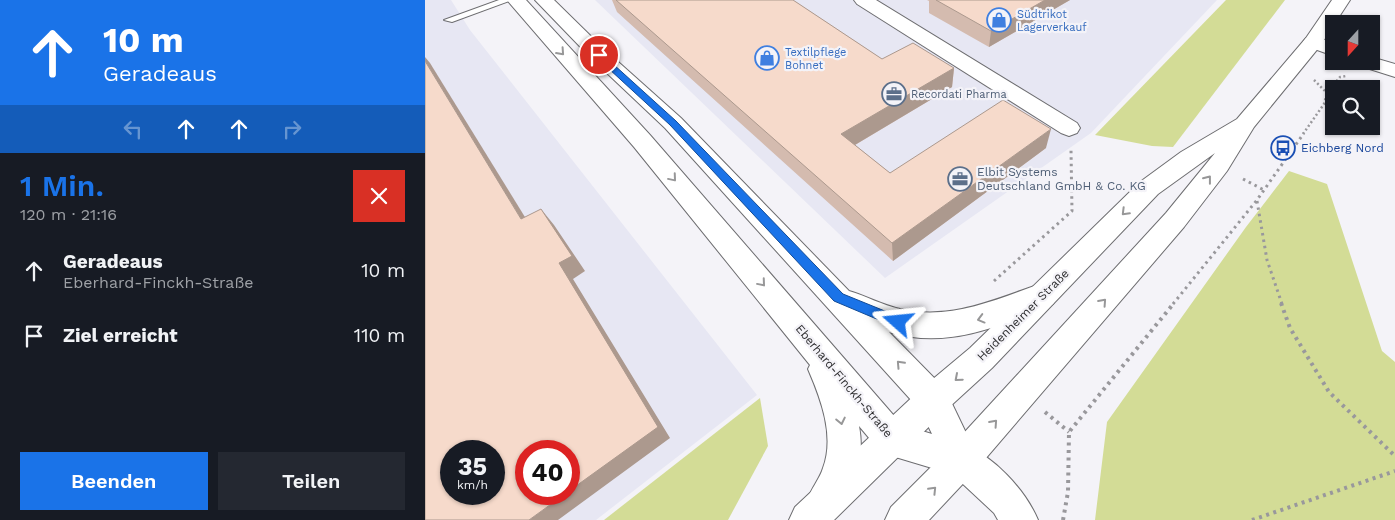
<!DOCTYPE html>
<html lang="de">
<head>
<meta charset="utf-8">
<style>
	body { margin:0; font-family:"Work Sans",sans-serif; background:#242831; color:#f1f3f6; height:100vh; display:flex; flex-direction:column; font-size:19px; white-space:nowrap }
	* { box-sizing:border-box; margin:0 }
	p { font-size:16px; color:#9ea1a6 }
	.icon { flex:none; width:28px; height:28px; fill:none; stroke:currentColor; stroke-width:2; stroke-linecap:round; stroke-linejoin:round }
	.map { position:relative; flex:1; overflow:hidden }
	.panel { display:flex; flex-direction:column; background:#171b24; width:425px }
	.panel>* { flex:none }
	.guide { background:#1a73e8; color:#fff; overflow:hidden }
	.needle { width:32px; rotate:201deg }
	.fabs { position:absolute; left:900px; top:15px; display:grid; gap:10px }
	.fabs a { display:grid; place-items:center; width:55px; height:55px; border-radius:0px; background:#171b24; box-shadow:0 1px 4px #0004; font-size:25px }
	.speed { position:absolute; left:15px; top:440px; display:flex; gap:10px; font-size:25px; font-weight:700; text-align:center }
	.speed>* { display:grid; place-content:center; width:65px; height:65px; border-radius:50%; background:#171b24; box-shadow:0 1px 4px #0004; line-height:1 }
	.speed small { font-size:12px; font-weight:400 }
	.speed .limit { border:8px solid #d22; background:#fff; color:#111 }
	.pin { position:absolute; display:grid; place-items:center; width:42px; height:42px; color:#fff; margin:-21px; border:2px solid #fff; border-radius:50%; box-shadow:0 1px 5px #0007 }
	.me { position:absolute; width:55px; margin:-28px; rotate:288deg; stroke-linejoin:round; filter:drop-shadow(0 0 4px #0008) }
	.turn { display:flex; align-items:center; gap:18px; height:105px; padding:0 20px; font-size:22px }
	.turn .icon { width:65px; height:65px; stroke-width:2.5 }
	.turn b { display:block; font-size:35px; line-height:42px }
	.lanes { display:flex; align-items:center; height:48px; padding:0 20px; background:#0003; justify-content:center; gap:25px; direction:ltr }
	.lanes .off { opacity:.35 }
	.round { display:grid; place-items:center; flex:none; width:52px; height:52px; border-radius:0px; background:#242831 }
	.summary { display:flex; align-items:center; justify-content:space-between; height:85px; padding:0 20px }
	h1 { font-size:30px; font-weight:600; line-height:38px; color:#1a73e8 }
	.cta { display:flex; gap:10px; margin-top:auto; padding:10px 20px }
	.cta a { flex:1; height:58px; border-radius:0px; background:#1a73e8; color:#fff; font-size:20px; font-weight:600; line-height:58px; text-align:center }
	.cta a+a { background:#242831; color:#f1f3f6 }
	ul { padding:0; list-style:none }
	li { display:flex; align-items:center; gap:15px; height:65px; padding:0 20px }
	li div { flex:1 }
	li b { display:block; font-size:19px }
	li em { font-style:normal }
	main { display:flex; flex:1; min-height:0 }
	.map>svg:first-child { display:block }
	.built { fill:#e7e7f3; fill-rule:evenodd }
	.green { fill:#d3dc96 }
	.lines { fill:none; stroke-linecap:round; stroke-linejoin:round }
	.service-casing { stroke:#6d6d70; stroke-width:2 }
	.minor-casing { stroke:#6d6d70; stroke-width:2 }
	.tertiary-casing { stroke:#6d6d70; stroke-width:2 }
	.secondary-casing { stroke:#6d6d70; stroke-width:2 }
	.path-far2 { stroke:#99989c; stroke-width:2.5; stroke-dasharray:2 2.5; stroke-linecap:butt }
	.path-far1 { stroke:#99989c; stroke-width:3; stroke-dasharray:2.5 4; stroke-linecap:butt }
	.path { stroke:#99989c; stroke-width:4; stroke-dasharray:3 4.5; stroke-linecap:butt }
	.service { fill:#fff; fill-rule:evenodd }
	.minor { fill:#fff; fill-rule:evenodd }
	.tertiary { fill:#fff; fill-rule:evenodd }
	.secondary { fill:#fff; fill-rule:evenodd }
	.wall { fill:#d4bbaf }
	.shaded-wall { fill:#ac998e }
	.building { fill:#f6dacb; stroke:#ac998e; fill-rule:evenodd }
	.oneway { stroke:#979798 }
	.route { fill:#1a73e8; stroke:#114b97 }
	.labels { text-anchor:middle; stroke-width:4.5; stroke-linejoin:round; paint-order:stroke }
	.far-shop-label { font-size:11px; fill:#366cbe; stroke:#f4f3f8; text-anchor:start }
	.far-service-label { font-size:11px; fill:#4e5e75; stroke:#f4f3f8; text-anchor:start }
	.transit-label { font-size:12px; fill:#164399; stroke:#f4f3f8; text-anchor:start }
	.service-label { font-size:12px; fill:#4e5e75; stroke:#f4f3f8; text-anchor:start }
	.street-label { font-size:12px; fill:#2f2f31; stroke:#f4f3f8 }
</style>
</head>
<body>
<main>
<section class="panel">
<div class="guide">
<div class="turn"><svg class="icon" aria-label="ahead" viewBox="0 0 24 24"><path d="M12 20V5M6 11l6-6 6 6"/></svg><div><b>10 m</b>Geradeaus</div></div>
<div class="lanes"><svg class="icon off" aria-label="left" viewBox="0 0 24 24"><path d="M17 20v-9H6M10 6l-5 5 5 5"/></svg><svg class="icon" aria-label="ahead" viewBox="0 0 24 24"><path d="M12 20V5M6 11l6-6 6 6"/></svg><svg class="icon" aria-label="ahead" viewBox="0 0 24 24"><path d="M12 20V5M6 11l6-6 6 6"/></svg><svg class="icon off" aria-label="right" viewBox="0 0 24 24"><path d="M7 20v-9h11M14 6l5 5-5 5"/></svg></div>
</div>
<div class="summary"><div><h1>1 Min.</h1><p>120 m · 21:16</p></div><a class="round" style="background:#d93025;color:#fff"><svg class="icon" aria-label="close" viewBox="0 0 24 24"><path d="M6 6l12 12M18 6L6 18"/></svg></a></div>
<ul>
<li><svg class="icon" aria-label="ahead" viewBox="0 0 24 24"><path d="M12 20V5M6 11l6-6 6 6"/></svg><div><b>Geradeaus</b><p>Eberhard-Finckh-Straße</p></div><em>10 m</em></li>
<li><svg class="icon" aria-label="arrive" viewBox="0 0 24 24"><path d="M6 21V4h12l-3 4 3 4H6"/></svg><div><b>Ziel erreicht</b></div><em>110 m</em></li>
</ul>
<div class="cta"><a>Beenden</a><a>Teilen</a></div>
</section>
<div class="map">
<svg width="970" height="520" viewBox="0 0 970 520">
	<rect width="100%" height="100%" fill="#f4f3f8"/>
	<g class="built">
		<path d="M 0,0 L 26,0 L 45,30 L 332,395 L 171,520 L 0,520 ZM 26,451 L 69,451 L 69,494 L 26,494 ZM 101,451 L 144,451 L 144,494 L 101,494 Z"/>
		<polygon points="170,0 792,0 666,133 460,278"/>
	</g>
	<g class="green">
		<polygon points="801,0 860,0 748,147 727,146 670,135"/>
		<polygon points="864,171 902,184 957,351 970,362 970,520 670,520 682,422 821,227"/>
		<polygon points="335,398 343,446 303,520 179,520"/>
	</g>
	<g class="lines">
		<g class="service-casing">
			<polygon id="service" points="74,0 87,0 27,22 19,20"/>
		</g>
		<g class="minor-casing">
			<g id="minor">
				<polygon points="429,0 451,0 652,123 655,128 652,133 644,136 636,133 432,4"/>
				<polygon points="888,36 909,43 909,56 881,46 878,42 881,38"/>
				<polygon points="946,57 970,64 970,77 932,65 929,61 946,61"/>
				<path d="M 537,443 C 568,456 600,489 613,520 L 573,520 L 569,513 L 525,472 L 520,460 L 525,448 Z"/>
			</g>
		</g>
		<g class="tertiary-casing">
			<path id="tertiary" d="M 82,0 L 101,0 L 225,135 L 477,425 L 507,434 L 496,411 L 240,128 L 167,59 L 110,0 L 129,0 L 181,51 L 256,118 L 424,291 C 441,296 457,305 475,309 C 526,321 571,299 618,283 L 628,286 L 632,295 L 628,304 C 576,326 522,350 464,332 L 520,389 L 554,460 L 549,472 L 537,477 L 467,456 L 455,451 L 434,426 C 439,452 434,487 416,507 C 413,511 406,512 402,514 L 389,509 L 384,496 C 388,486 395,478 398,468 C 410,436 396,399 383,369 L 385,365 L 209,147 Z"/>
		</g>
		<g class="secondary-casing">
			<polygon id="secondary" points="907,0 925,0 895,46 829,127 802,171 759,227 549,472 504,520 460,520 466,507 525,448 741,213 790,153 733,194 567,368 520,411 409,520 364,520 370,507 496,389 545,348 715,182 756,152 812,119 881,38"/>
		</g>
		<g class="path-far2">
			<polyline points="889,80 902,93"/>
			<polyline points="878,134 899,104 902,93 915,77 921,76"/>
		</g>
		<g class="path-far1">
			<polyline points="848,141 868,150"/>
			<polyline points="818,179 839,190"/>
			<polyline points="832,201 842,260 857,304"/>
			<polyline points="569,281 647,211 646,150"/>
			<polyline points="748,304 832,200 879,133"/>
		</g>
		<g class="path">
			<polyline points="856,303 865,328 904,392 970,456"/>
			<polyline points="620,412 644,432"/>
			<polyline points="638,520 643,492 644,432 749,303"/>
			<polyline points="827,520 970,471"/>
		</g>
		<use href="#service" class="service"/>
		<use href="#minor" class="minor"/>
		<use href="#tertiary" class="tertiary"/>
		<use href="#secondary" class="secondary"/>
	</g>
	<g class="wall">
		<polygon points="187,0 368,0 457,59 529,68 527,87 430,145 465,173 621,148 468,261 192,12"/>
		<polygon points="502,0 645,0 564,47 504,13 504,1"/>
	</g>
	<g class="shaded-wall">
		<polygon points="620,0 645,0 564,47 566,31"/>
		<polygon points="0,57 5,63 111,235 96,219 0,61"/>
		<polygon points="529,68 527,87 418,152 416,134"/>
		<polygon points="626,129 621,148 468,261 467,243"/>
		<polygon points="116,209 129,225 160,271 148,279 245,438 133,520 104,520 140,494 144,494 134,263"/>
	</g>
	<g class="building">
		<polygon points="191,0 368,0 457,59 488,43 529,68 416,134 465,173 578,100 626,129 467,243"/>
		<polygon points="511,0 620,0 566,31"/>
		<path d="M 0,61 L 96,219 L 116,209 L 147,256 L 134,263 L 233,427 L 144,491 L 144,451 L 101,451 L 101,494 L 140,494 L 104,520 L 0,520 ZM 26,451 L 69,451 L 69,494 L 26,494 Z"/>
	</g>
	<defs><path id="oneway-chevron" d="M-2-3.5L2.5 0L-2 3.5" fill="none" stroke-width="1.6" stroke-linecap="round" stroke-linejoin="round" transform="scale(1.25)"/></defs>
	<g class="oneway">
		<use href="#oneway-chevron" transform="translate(136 52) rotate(48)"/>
		<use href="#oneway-chevron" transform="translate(248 178) rotate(50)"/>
		<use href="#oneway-chevron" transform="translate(783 179) rotate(-52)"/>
		<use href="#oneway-chevron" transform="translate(700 212) rotate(135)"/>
		<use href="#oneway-chevron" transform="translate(337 283) rotate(50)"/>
		<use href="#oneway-chevron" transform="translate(678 302) rotate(-48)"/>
		<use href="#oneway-chevron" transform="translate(556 319) rotate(165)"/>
		<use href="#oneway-chevron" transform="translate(475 364) rotate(-133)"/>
		<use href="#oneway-chevron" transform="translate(533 378) rotate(139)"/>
		<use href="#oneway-chevron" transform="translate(416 421) rotate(78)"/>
		<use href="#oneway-chevron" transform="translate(569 423) rotate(-48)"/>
		<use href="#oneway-chevron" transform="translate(508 490) rotate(-46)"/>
	</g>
	<polygon class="route" points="171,54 177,54 251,121 418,294 477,318 479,322 477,326 473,328 409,301 245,125 171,57"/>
	<defs>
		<g id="shop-ring" transform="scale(1.25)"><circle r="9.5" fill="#f4f3f8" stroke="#3f7fe0" stroke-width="1.5"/><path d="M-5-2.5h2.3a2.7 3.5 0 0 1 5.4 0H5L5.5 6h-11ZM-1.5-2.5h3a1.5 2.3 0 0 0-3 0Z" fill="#3f7fe0"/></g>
		<g id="office-ring" transform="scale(1.25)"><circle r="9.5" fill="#f4f3f8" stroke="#5c6f8a" stroke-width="1.5"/><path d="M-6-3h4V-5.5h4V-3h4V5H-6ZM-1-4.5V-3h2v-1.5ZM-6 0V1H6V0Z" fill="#5c6f8a"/></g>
		<g id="bus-ring" transform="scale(1.25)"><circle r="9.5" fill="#f4f3f8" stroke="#1a4fb4" stroke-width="1.5"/><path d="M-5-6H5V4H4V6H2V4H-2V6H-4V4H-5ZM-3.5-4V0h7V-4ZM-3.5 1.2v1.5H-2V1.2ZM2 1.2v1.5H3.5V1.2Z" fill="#1a4fb4"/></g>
	</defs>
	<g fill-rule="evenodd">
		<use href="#shop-ring" x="574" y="20"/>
		<use href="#shop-ring" x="342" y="58"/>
		<use href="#office-ring" x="469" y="94"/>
		<use href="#bus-ring" x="858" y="148"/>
		<use href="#office-ring" x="535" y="179"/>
	</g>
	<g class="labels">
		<g class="far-shop-label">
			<text x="592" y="18">Südtrikot<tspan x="592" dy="13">Lagerverkauf</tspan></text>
			<text x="360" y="56">Textilpflege<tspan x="360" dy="13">Bohnet</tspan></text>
		</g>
		<g class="far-service-label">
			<text x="486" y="98">Recordati Pharma</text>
		</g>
		<g class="transit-label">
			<text x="876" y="152">Eichberg Nord</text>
		</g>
		<g class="service-label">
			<text x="552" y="176">Elbit Systems<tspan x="552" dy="14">Deutschland GmbH &amp; Co. KG</tspan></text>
		</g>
		<g class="street-label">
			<text transform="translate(598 315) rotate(-45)" y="4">Heidenheimer Straße</text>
			<text transform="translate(419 381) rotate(50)" y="4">Eberhard-Finckh-Straße</text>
		</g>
	</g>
</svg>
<div class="fabs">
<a><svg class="needle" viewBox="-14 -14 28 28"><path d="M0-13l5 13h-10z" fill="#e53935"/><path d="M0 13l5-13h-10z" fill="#9ea1a6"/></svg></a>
<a><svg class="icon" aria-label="search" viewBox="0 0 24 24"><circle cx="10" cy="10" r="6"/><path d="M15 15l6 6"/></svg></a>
</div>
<div class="speed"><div>35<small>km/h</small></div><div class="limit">40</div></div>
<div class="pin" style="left:174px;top:55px;background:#d93025"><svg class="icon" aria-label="arrive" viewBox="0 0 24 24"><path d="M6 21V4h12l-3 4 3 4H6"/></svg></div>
<svg class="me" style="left:473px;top:322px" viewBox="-20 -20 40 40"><path d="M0-17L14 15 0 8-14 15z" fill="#1a73e8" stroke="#fff" stroke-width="4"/></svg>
</div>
</main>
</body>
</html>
